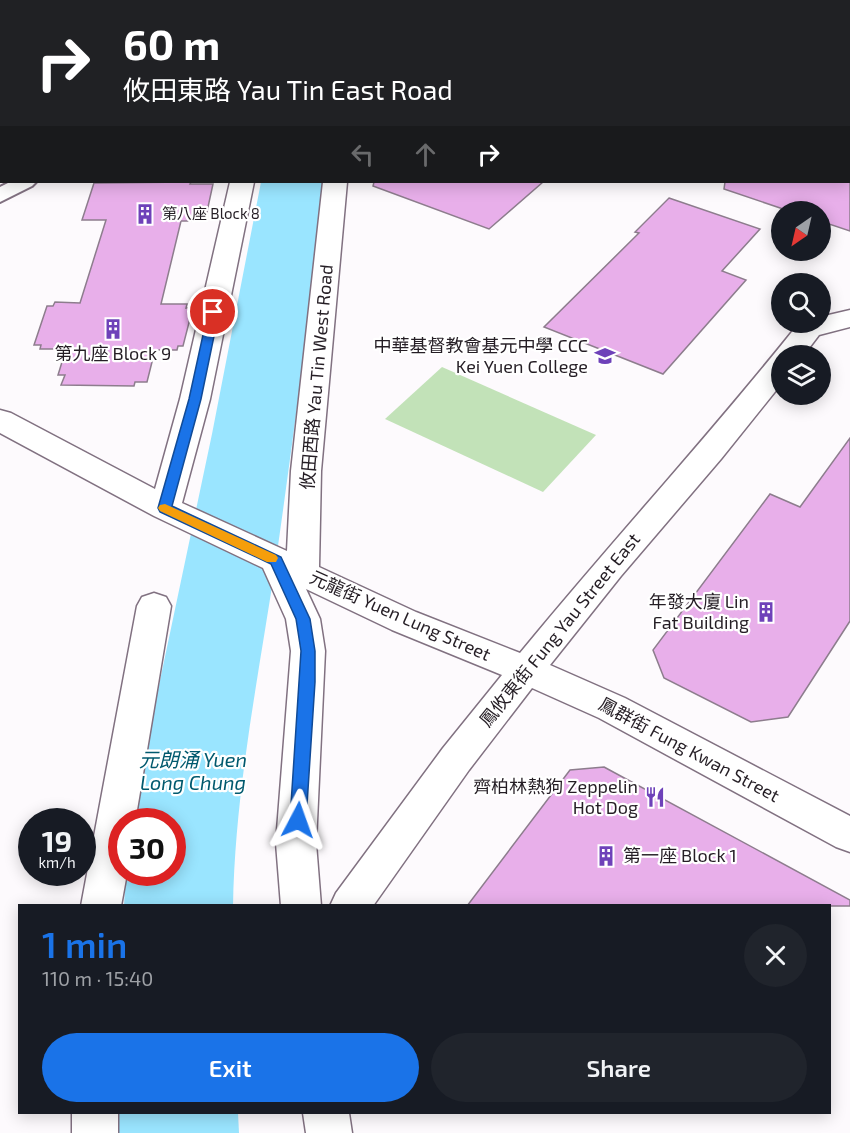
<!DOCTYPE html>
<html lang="en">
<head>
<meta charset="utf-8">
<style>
	body { margin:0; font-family:"Exo 2","Noto Sans TC",sans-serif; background:#20242c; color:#f1f3f6; height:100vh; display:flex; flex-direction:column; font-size:22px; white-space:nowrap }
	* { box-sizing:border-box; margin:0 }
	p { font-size:20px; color:#9ea1a6 }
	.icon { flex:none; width:33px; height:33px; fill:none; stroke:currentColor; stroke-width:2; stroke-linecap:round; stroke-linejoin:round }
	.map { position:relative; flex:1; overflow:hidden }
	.details { position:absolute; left:18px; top:904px; width:813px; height:210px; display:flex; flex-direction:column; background:#171b24; border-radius:0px; box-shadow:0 3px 15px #0003 }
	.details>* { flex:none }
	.banner { position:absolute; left:0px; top:0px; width:850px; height:183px; box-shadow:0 3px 15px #0003; background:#202124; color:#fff; overflow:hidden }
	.needle { width:39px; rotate:214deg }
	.buttons { position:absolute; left:771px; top:201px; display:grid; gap:12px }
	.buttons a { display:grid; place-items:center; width:60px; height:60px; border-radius:50%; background:#171b24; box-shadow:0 3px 15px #0003; font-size:30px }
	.speed { position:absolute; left:18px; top:808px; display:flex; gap:12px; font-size:30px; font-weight:700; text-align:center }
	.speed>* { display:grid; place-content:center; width:78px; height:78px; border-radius:50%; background:#171b24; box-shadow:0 3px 15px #0003; line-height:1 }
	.speed small { font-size:15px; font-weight:400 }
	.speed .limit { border:9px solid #d22; background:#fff; color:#111 }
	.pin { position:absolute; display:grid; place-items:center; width:51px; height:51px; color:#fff; margin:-26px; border:3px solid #fff; border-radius:50%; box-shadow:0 2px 6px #0007 }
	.me { position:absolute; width:66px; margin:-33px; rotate:4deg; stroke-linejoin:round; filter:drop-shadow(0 0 4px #0008) }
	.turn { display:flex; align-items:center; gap:21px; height:126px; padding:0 24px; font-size:27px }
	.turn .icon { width:78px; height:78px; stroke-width:2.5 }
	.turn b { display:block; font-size:42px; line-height:51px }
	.lanes { display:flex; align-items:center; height:57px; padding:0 24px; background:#0003; justify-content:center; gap:30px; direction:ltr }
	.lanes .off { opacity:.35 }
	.round { display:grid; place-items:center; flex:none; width:63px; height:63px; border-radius:32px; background:#20242c }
	.headline { display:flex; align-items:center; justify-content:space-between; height:102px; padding:0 24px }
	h1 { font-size:36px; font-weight:600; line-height:45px; color:#1a73e8 }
	.action { display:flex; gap:12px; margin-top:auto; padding:12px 24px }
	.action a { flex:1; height:69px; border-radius:36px; background:#1a73e8; color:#fff; font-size:24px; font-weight:600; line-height:69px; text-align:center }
	.action a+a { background:#20242c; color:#f1f3f6 }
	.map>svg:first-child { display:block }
	.green { fill:#c2e2b8 }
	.water { fill:#9ae5ff }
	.building { fill:#e8afea; stroke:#8d7d8d; stroke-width:1.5 }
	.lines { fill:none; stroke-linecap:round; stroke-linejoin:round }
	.service-casing { stroke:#817181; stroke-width:4 }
	.minor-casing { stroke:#817181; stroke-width:3 }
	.service { fill:#fff; fill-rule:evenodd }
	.minor { fill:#fff; fill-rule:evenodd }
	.route { fill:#1a73e8; stroke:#114b97; stroke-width:1.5 }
	.slow { fill:#f59e0b }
	.labels { text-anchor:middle; stroke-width:4.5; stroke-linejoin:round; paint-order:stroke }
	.far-poi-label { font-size:15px; fill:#251e25; stroke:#fff; text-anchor:start }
	.poi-label { font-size:18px; fill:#251e25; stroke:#fff; text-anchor:end }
	.street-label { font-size:18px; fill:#251e25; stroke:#fff }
	.water-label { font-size:20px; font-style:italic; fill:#00596e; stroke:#fff }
</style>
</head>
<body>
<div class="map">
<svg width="850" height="1133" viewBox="0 0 850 1133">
	<rect width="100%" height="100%" fill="#fdfafd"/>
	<polygon class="green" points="442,367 596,435 543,492 385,419"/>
	<g class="water">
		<path d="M 261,182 L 326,182 C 310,307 294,434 276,560 C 259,675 235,789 233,906 L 124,906 L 126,873 L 172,873 L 172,822 L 134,822 L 147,742 L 212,434 Z"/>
		<polygon points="115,1113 238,1113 239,1133 115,1133"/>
	</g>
	<g class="building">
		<polygon points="191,182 190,184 213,184 205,221 181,221 161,304 187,304 186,308 193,307 183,346 178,346 177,350 155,350 147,382 135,382 134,386 61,385 65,375 58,375 66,349 40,349 41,345 34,345 47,306 53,306 55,302 80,303 106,220 82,220 94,183"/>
		<polygon points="374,182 543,182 489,229 373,186"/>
		<polygon points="725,182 850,182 850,231 820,221 820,212 792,212 724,189"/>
		<polygon points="669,198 760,229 722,271 746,280 663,374 544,327 639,233 635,232"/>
		<polygon points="850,438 850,621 788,717 751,722 664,678 653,650 770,494 800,507"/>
		<polygon points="604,767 850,900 850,906 467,906 570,770"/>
	</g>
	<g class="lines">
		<g class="service-casing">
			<g id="service">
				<rect x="407" y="0" width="18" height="2"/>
				<polygon points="791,0 809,0 790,2"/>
				<rect x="0" y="103" width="2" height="12"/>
				<rect x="0" y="145" width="2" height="12"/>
				<polygon points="10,182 36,182 32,186 0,202 0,187"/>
			</g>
		</g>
		<g class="minor-casing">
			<g id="minor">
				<rect x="271" y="0" width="20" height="2"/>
				<rect x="348" y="0" width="20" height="2"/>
				<rect x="849" y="110" width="1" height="14"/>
				<path d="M 230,182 L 254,182 L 210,399 L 182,503 L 287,551 L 291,471 L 323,182 L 347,182 L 321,471 L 319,567 L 416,612 L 520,653 C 611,542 710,435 799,323 L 820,322 L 820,317 L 850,310 L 850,327 L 819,335 L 803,356 L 782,356 L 782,383 L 721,459 L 621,576 L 550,665 L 625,698 L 850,816 L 850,852 L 836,847 L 599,718 L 532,688 L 469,770 L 373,906 L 330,906 L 336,893 L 443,748 L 502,675 L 392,630 L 306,589 L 320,619 L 325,651 L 316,843 L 321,906 L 281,906 L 276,843 L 291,651 L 286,619 L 263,568 L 154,516 L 0,433 L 0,410 L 11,413 L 155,489 L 180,399 Z"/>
				<polygon points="154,593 166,597 171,606 135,822 122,822 122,873 127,873 121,906 81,906 137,606 142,597"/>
				<rect x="72" y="1113" width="46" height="20"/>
				<polygon points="303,1113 349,1113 352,1133 306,1133"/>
			</g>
		</g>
		<use href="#service" class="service"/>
		<use href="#minor" class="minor"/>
	</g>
	<polygon class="route" points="213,309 219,312 201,399 172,506 281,557 310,619 315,651 315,682 306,820 304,825 298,827 292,825 290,820 301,651 296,619 271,564 160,512 158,508 189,399 208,312"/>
	<polygon class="slow" points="165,504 276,555 278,558 276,562 267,562 160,511 158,508 160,505"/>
	<defs>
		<g id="building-bare" transform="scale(1.62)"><path d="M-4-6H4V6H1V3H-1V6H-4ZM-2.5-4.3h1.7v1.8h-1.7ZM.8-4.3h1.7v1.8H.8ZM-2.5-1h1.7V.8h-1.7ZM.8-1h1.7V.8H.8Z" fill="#6e41b9" stroke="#fff" stroke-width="2.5" paint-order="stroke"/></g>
		<g id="school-bare" transform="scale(1.62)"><path d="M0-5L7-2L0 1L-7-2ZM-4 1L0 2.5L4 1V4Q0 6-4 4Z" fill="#6e41b9" stroke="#fff" stroke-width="2.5" paint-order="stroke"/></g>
		<g id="restaurant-bare" transform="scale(1.62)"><path d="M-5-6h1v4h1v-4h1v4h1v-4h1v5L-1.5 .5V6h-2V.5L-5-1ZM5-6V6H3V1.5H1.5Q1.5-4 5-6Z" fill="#6e41b9" stroke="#fff" stroke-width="2.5" paint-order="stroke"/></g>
	</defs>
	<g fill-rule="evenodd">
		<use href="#building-bare" x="145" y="214"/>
		<use href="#building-bare" x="113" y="329"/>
		<use href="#school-bare" x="605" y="356"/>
		<use href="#building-bare" x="766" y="612"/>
		<use href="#restaurant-bare" x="655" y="797"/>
		<use href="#building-bare" x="606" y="856"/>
	</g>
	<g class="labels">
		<g class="far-poi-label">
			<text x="162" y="219">第八座 Block 8</text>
		</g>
		<g class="poi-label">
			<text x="588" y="352">中華基督教會基元中學 CCC<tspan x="588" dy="21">Kei Yuen College</tspan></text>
			<text x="113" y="360" text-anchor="middle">第九座 Block 9</text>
			<text x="749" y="608">年發大廈 Lin<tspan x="749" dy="21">Fat Building</tspan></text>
			<text x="638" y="793">齊柏林熱狗 Zeppelin<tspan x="638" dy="21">Hot Dog</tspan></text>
			<text x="623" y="862" text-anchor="start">第一座 Block 1</text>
		</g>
		<g class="street-label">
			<text transform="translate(317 377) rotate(-85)" y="6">攸田西路 Yau Tin West Road</text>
			<text transform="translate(400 616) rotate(24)" y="6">元龍街 Yuen Lung Street</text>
			<text transform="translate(560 630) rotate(-51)" y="6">鳳攸東街 Fung Yau Street East</text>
			<text transform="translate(689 750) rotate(28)" y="6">鳳群街 Fung Kwan Street</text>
		</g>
		<g class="water-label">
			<text x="193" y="767">元朗涌 Yuen<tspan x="193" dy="23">Long Chung</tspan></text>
		</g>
	</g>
</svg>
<div class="buttons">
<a><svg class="needle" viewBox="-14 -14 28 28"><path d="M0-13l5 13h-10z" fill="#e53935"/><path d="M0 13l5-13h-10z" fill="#9ea1a6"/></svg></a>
<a><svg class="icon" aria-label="search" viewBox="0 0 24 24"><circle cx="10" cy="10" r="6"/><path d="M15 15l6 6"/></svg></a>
<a><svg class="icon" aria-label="layers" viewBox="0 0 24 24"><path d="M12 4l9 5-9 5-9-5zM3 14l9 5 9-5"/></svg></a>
</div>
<div class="speed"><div>19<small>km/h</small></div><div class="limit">30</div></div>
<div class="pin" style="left:213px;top:312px;background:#d93025"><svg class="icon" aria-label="arrive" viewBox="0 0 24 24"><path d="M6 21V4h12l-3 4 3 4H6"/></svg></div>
<svg class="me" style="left:298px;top:820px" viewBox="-20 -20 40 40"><path d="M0-17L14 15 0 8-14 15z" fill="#1a73e8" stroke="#fff" stroke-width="4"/></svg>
<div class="banner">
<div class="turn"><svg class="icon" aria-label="right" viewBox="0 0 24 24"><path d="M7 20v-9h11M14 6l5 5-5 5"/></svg><div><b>60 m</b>攸田東路 Yau Tin East Road</div></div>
<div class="lanes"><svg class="icon off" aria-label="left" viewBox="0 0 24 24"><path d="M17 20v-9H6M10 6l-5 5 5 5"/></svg><svg class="icon off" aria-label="ahead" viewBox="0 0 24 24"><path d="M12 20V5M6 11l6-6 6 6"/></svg><svg class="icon" aria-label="right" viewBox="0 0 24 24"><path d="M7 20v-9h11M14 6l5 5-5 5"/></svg></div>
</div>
<section class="details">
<div class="headline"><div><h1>1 min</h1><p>110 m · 15:40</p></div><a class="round"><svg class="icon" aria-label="close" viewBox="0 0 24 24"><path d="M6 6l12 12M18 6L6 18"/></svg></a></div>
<div class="action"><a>Exit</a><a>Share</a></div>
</section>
</div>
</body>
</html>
